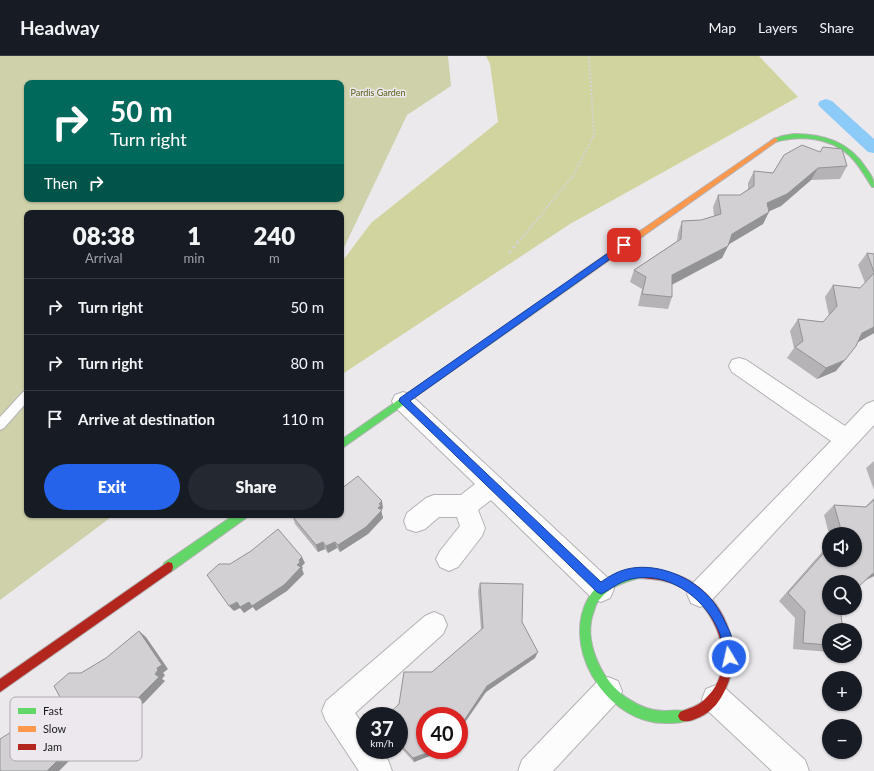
<!DOCTYPE html>
<html lang="en">
<head>
<meta charset="utf-8">
<style>
	body { margin:0; font-family:Lato,sans-serif; background:#242831; color:#f1f3f6; height:100vh; display:flex; flex-direction:column; font-size:15px; white-space:nowrap }
	* { box-sizing:border-box; margin:0 }
	p { font-size:13px; color:#9ea1a6 }
	.icon { flex:none; width:22px; height:22px; fill:none; stroke:currentColor; stroke-width:2; stroke-linecap:round; stroke-linejoin:round }
	.map { position:relative; flex:1; overflow:hidden }
	.drawer { position:absolute; left:24px; top:154px; width:320px; height:308px; display:flex; flex-direction:column; background:#171b24; border-radius:8px; box-shadow:0 1px 3px #0004 }
	.drawer>* { flex:none }
	.guide { position:absolute; left:24px; top:24px; width:320px; height:122px; border-radius:8px; box-shadow:0 1px 3px #0004; background:#00695c; color:#fff; overflow:hidden }
	.buttons { position:absolute; left:822px; top:471px; display:grid; gap:8px }
	.buttons a { display:grid; place-items:center; width:40px; height:40px; border-radius:50%; background:#171b24; box-shadow:0 1px 3px #0004; font-size:20px }
	.speed { position:absolute; left:356px; top:651px; display:flex; gap:8px; font-size:20px; font-weight:700; text-align:center }
	.speed>* { display:grid; place-content:center; width:52px; height:52px; border-radius:50%; background:#171b24; box-shadow:0 1px 3px #0004; line-height:1 }
	.speed small { font-size:10px; font-weight:400 }
	.speed .limit { border:6px solid #d22; background:#fff; color:#111 }
	.pin { position:absolute; display:grid; place-items:center; width:34px; height:34px; color:#fff; margin:-17px; border-radius:8px; box-shadow:0 2px 6px #0006 }
	.me { position:absolute; width:44px; margin:-22px; rotate:351deg; stroke-linejoin:round; filter:drop-shadow(0 0 3px #0008) }
	.turn { display:flex; align-items:center; gap:14px; height:84px; padding:0 20px; font-size:18px }
	.turn .icon { width:52px; height:52px; stroke-width:2.5 }
	.turn b { display:block; font-size:28px; line-height:34px }
	.then { display:flex; align-items:center; height:38px; padding:0 20px; background:#0003; gap:8px; font-size:15px }
	.eta { display:flex; justify-content:space-evenly; align-items:center; height:68px; text-align:center }
	.eta b { font-size:24px; font-weight:800; line-height:28px }
	.cta { display:flex; gap:8px; margin-top:auto; padding:8px 20px }
	.cta a { flex:1; height:46px; border-radius:24px; background:#2563eb; color:#fff; font-size:16px; font-weight:800; line-height:46px; text-align:center }
	.cta a+a { background:#242831; color:#f1f3f6 }
	ul { padding:0; list-style:none }
	li { display:flex; align-items:center; gap:12px; height:56px; padding:0 20px; border-top:1px solid #363941 }
	li div { flex:1 }
	li b { display:block; font-size:15px }
	li em { font-style:normal }
	header { display:flex; align-items:center; gap:24px; box-sizing:border-box; height:56px; padding:0 20px; background:#171b24; border-bottom:1px solid #363941 }
	header strong { font-size:19px }
	nav { display:flex; gap:22px; margin-inline-start:auto; font-size:14px }
	.map>svg:first-child { display:block }
	.green { fill:#cfd1aa; fill-rule:evenodd }
	.forest { fill:#d2d49f }
	.lines { fill:none; stroke-linecap:round; stroke-linejoin:round }
	.canal { fill:#8ccaf7; fill-rule:evenodd }
	.lane-casing { stroke:#b4b2b4; stroke-width:2 }
	.street-casing { stroke:#b4b2b4; stroke-width:2 }
	.fast-casing { stroke:#b4b2b4; stroke-width:2 }
	.slow-casing { stroke:#b4b2b4; stroke-width:2 }
	.jam-casing { stroke:#b4b2b4; stroke-width:2 }
	.path-far1 { stroke:#d4d3d4; stroke-width:2; stroke-dasharray:2 2; stroke-linecap:butt }
	.path { stroke:#d4d3d4; stroke-width:2.5; stroke-dasharray:3 3; stroke-linecap:butt }
	.lane { fill:#fcfcfc; fill-rule:evenodd }
	.street { fill:#fcfcfc; fill-rule:evenodd }
	.fast { fill:#63d668; fill-rule:evenodd }
	.slow { fill:#ff974d; fill-rule:evenodd }
	.jam { fill:#b3261e; fill-rule:evenodd }
	.wall { fill:#b5b3b5 }
	.shaded-wall { fill:#939294 }
	.building { fill:#d2d0d3; stroke:#939294 }
	.route { fill:#2563eb; stroke:#184099 }
	.labels { text-anchor:middle; stroke-width:3; stroke-linejoin:round; paint-order:stroke }
	.far-park-label { font-size:9px; fill:#575b11; stroke:#ede8ee }
	.key { fill:#ede8ee; stroke:#aeaaaf; stroke-width:1 }
	.key-label { font-size:11px; fill:#1a191b }
</style>
</head>
<body>
<header>
<strong>Headway</strong>
<nav><a>Map</a><a>Layers</a><a>Share</a></nav>
</header>
<div class="map">
<svg width="874" height="715" viewBox="0 0 874 715">
	<rect width="100%" height="100%" fill="#ece9ed"/>
	<path class="green" d="M 0,0 L 448,0 L 451,30 L 407,59 L 341,198 L 341,157 L 27,157 L 27,459 L 114,459 L 0,544 ZM 27,27 L 341,27 L 341,143 L 27,143 Z"/>
	<polygon class="forest" points="486,0 759,0 798,41 570,168 341,319 341,207 371,167 498,66 490,8"/>
	<g class="lines">
		<polygon class="canal" points="826,43 832,45 874,83 874,97 868,96 820,51 818,48 820,45"/>
		<g class="lane-casing">
			<polygon id="lane" points="27,335 27,346 4,372 0,374 0,361 23,336"/>
		</g>
		<g class="street-casing">
			<g id="street">
				<polygon points="739,302 746,304 845,370 866,348 874,345 874,369 709,547 700,551 691,547 687,538 691,529 831,385 732,316 729,310 732,304"/>
				<polygon points="403,336 411,339 610,524 614,533 610,542 601,546 592,542 491,444 478,454 485,472 482,480 458,511 449,515 440,511 436,503 440,495 460,470 457,461 439,461 425,473 416,476 407,473 404,465 407,457 426,442 434,439 461,439 475,428 395,351 392,345 395,339"/>
				<polygon points="434,556 443,560 447,569 443,578 355,657 365,672 365,694 380,694 388,704 392,715 359,715 326,665 322,655 326,645 425,560"/>
				<polygon points="608,621 618,625 622,635 618,645 553,715 518,715 522,704 598,625"/>
				<polygon points="716,629 726,633 805,704 809,715 772,715 706,653 702,643 706,633"/>
			</g>
		</g>
		<g class="fast-casing">
			<g id="fast">
				<path d="M 794,78 C 824,78 849,86 866,112 C 871,119 874,123 874,131 L 872,131 C 865,120 859,109 850,100 C 830,81 800,79 775,86 L 772,84 L 782,80 Z"/>
				<polygon points="578,219 582,222 581,224 341,393 341,384"/>
				<polygon points="234,459 247,459 246,462 172,515 168,516 164,515 163,511 164,507"/>
				<path d="M 637,512 L 641,513 L 642,517 L 641,521 C 622,528 613,528 599,544 C 596,547 595,551 594,555 C 582,584 602,626 627,642 C 639,650 651,655 664,655 C 672,655 681,653 688,656 L 690,660 L 688,664 C 682,667 674,667 667,667 C 612,669 564,600 585,549 C 590,538 598,527 608,522 C 617,517 628,515 637,512 Z"/>
			</g>
		</g>
		<g class="slow-casing">
			<polygon id="slow" points="775,82 778,84 777,85 581,224 575,224 574,222 575,220"/>
		</g>
		<g class="jam-casing">
			<g id="jam">
				<polygon points="168,506 172,507 173,511 172,515 0,636 0,623"/>
				<path d="M 637,512 C 657,513 678,516 695,528 C 728,551 743,596 726,632 C 720,645 713,655 700,661 C 693,664 687,667 680,664 L 678,660 L 680,656 C 689,652 697,651 704,644 C 739,614 720,559 688,536 C 678,528 664,524 651,523 C 645,522 639,523 633,521 L 632,517 L 633,513 Z"/>
			</g>
		</g>
		<polyline class="path-far1" points="521,183 573,120 594,79 589,0"/>
		<polyline class="path" points="509,197 521,182"/>
		<use href="#lane" class="lane"/>
		<use href="#street" class="street"/>
		<use href="#fast" class="fast"/>
		<use href="#slow" class="slow"/>
		<use href="#jam" class="jam"/>
	</g>
	<g class="wall">
		<polygon points="784,99 847,110 840,123 811,124 781,150 769,155 763,168 729,188 722,202 672,229 672,241 668,253 638,250 642,233 630,226 634,214 677,185 678,177 682,165 701,164 714,160 713,151 718,139 740,139 748,133 748,127 754,115 773,117"/>
		<polygon points="867,197 874,198 874,277 858,286 836,315 817,323 787,302 794,292 790,275 798,263 823,266 829,260 825,241 833,229 860,232 865,227 858,209"/>
		<polygon points="874,405 874,434 866,412"/>
		<polygon points="874,442 874,520 866,523 829,526 829,596 793,593 795,562 779,545 829,488 829,504 855,478 829,478 824,459 834,449 865,451"/>
		<polygon points="383,452 381,454 383,462 368,478 340,496 337,492 328,497 325,493 318,496 295,468 293,461"/>
		<polygon points="480,527 522,566 535,602 486,636 425,694 445,694 414,706 399,690 399,660 432,616 481,574 478,535"/>
	</g>
	<g class="shaded-wall">
		<polygon points="818,112 811,124 781,150 761,159 767,147"/>
		<polygon points="769,156 763,168 726,190 732,178"/>
		<polygon points="728,190 722,202 667,231 672,219"/>
		<polygon points="874,271 874,277 853,289 862,277"/>
		<polygon points="845,304 836,315 817,323 826,312"/>
		<polygon points="382,445 383,452 381,454 383,462 368,478 340,496 338,489 378,452 379,448"/>
		<polygon points="323,486 325,493 318,496 316,489"/>
		<polygon points="335,486 337,492 328,497 326,490"/>
		<polygon points="302,501 305,507 302,510 303,512 302,513 304,518 287,535 256,555 252,550 297,509 299,504"/>
		<polygon points="874,517 874,520 860,527 871,519"/>
		<polygon points="237,546 249,546 253,551 244,557 240,552 234,555 229,550"/>
		<polygon points="139,575 146,581 168,613 163,617 165,619 162,623 165,625 144,647 108,671 102,668 94,672 86,669 83,671 74,667 155,618 157,612"/>
		<polygon points="538,596 535,602 486,636 459,675 459,672 487,630"/>
		<polygon points="46,648 55,652 75,689 71,693 72,695 68,699 72,702 59,715 47,715 59,696 62,690"/>
		<polygon points="435,694 445,694 414,706 413,702"/>
	</g>
	<g class="building">
		<polygon points="802,89 820,96 823,91 842,93 847,110 818,112 787,138 767,147 769,156 732,178 728,190 672,219 672,241 642,238 646,221 634,214 681,183 682,165 701,164 721,158 718,139 740,139 754,130 754,115 773,117 784,99"/>
		<polygon points="867,197 874,198 874,216"/>
		<polygon points="874,217 874,271 862,277 856,290 845,304 826,312 795,291 803,285 798,263 823,266 837,250 833,229 860,232"/>
		<polygon points="358,420 382,445 379,448 381,449 378,452 382,454 366,471 338,489 335,486 326,490 323,486 316,489 293,461 295,459 341,459 341,433"/>
		<polygon points="874,444 874,517 871,519 855,534 855,526 829,526 829,552 840,552 843,574 829,574 829,589 803,587 805,555 788,537 829,491 829,504 855,504 855,478 841,478 842,477 834,449 866,451"/>
		<polygon points="278,473 302,501 299,504 300,506 297,509 301,511 284,529 252,550 249,546 240,551 237,546 229,550 207,519 219,508 230,508 251,495"/>
		<polygon points="480,527 523,528 522,566 538,596 487,630 459,672 459,660 425,660 425,694 435,694 413,702 399,687 399,660 386,660 399,648 404,616 432,616 483,572"/>
		<polygon points="139,575 162,609 157,612 158,614 155,618 159,621 137,643 100,667 97,662 86,669 84,663 74,667 54,630 69,617 81,617 106,602"/>
		<polygon points="46,648 66,685 62,690 63,692 59,696 63,699 47,715 0,715 0,683 8,678"/>
	</g>
	<path class="route" d="M 624,186 L 627,187 L 627,191 L 410,345 L 601,526 C 605,523 610,520 614,518 C 642,503 681,515 703,535 C 714,544 721,557 727,570 C 732,579 737,596 733,605 L 729,607 L 725,605 C 722,597 723,587 720,578 C 708,546 673,517 637,522 C 620,524 614,532 601,538 L 597,536 L 399,345 L 400,342 Z"/>
	<g class="labels">
		<g class="far-park-label">
			<text x="378" y="40">Pardis Garden</text>
		</g>
	</g>
	<rect x="10" y="641" width="132" height="64" rx="6" class="key"/>
	<rect x="18" y="652" width="18" height="6" fill="#63d668"/>
	<rect x="18" y="670" width="18" height="6" fill="#ff974d"/>
	<rect x="18" y="688" width="18" height="6" fill="#b3261e"/>
	<g class="key-label">
		<text x="43" y="659">Fast</text>
		<text x="43" y="677">Slow</text>
		<text x="43" y="695">Jam</text>
	</g>
</svg>
<div class="buttons">
<a><svg class="icon" aria-label="sound" viewBox="0 0 24 24"><path d="M4 9h4l5-4v14l-5-4H4zM17 9q2 3 0 6"/></svg></a>
<a><svg class="icon" aria-label="search" viewBox="0 0 24 24"><circle cx="10" cy="10" r="6"/><path d="M15 15l6 6"/></svg></a>
<a><svg class="icon" aria-label="layers" viewBox="0 0 24 24"><path d="M12 4l9 5-9 5-9-5zM3 14l9 5 9-5"/></svg></a>
<a>+</a>
<a>−</a>
</div>
<div class="speed"><div>37<small>km/h</small></div><div class="limit">40</div></div>
<div class="pin" style="left:624px;top:189px;background:#d93025"><svg class="icon" aria-label="arrive" viewBox="0 0 24 24"><path d="M6 21V4h12l-3 4 3 4H6"/></svg></div>
<svg class="me" style="left:729px;top:601px" viewBox="-20 -20 40 40"><circle r="17" fill="#2563eb" stroke="#fff" stroke-width="3"/><path d="M0-11L8 9 0 5-8 9z" fill="#fff"/></svg>
<div class="guide">
<div class="turn"><svg class="icon" aria-label="right" viewBox="0 0 24 24"><path d="M7 20v-9h11M14 6l5 5-5 5"/></svg><div><b>50 m</b>Turn right</div></div>
<div class="then">Then<svg class="icon" aria-label="right" viewBox="0 0 24 24"><path d="M7 20v-9h11M14 6l5 5-5 5"/></svg></div>
</div>
<section class="drawer">
<div class="eta">
<div><b>08:38</b><p>Arrival</p></div>
<div><b>1</b><p>min</p></div>
<div><b>240</b><p>m</p></div>
</div>
<ul>
<li><svg class="icon" aria-label="right" viewBox="0 0 24 24"><path d="M7 20v-9h11M14 6l5 5-5 5"/></svg><div><b>Turn right</b></div><em>50 m</em></li>
<li><svg class="icon" aria-label="right" viewBox="0 0 24 24"><path d="M7 20v-9h11M14 6l5 5-5 5"/></svg><div><b>Turn right</b></div><em>80 m</em></li>
<li><svg class="icon" aria-label="arrive" viewBox="0 0 24 24"><path d="M6 21V4h12l-3 4 3 4H6"/></svg><div><b>Arrive at destination</b></div><em>110 m</em></li>
</ul>
<div class="cta"><a>Exit</a><a>Share</a></div>
</section>
</div>
</body>
</html>
